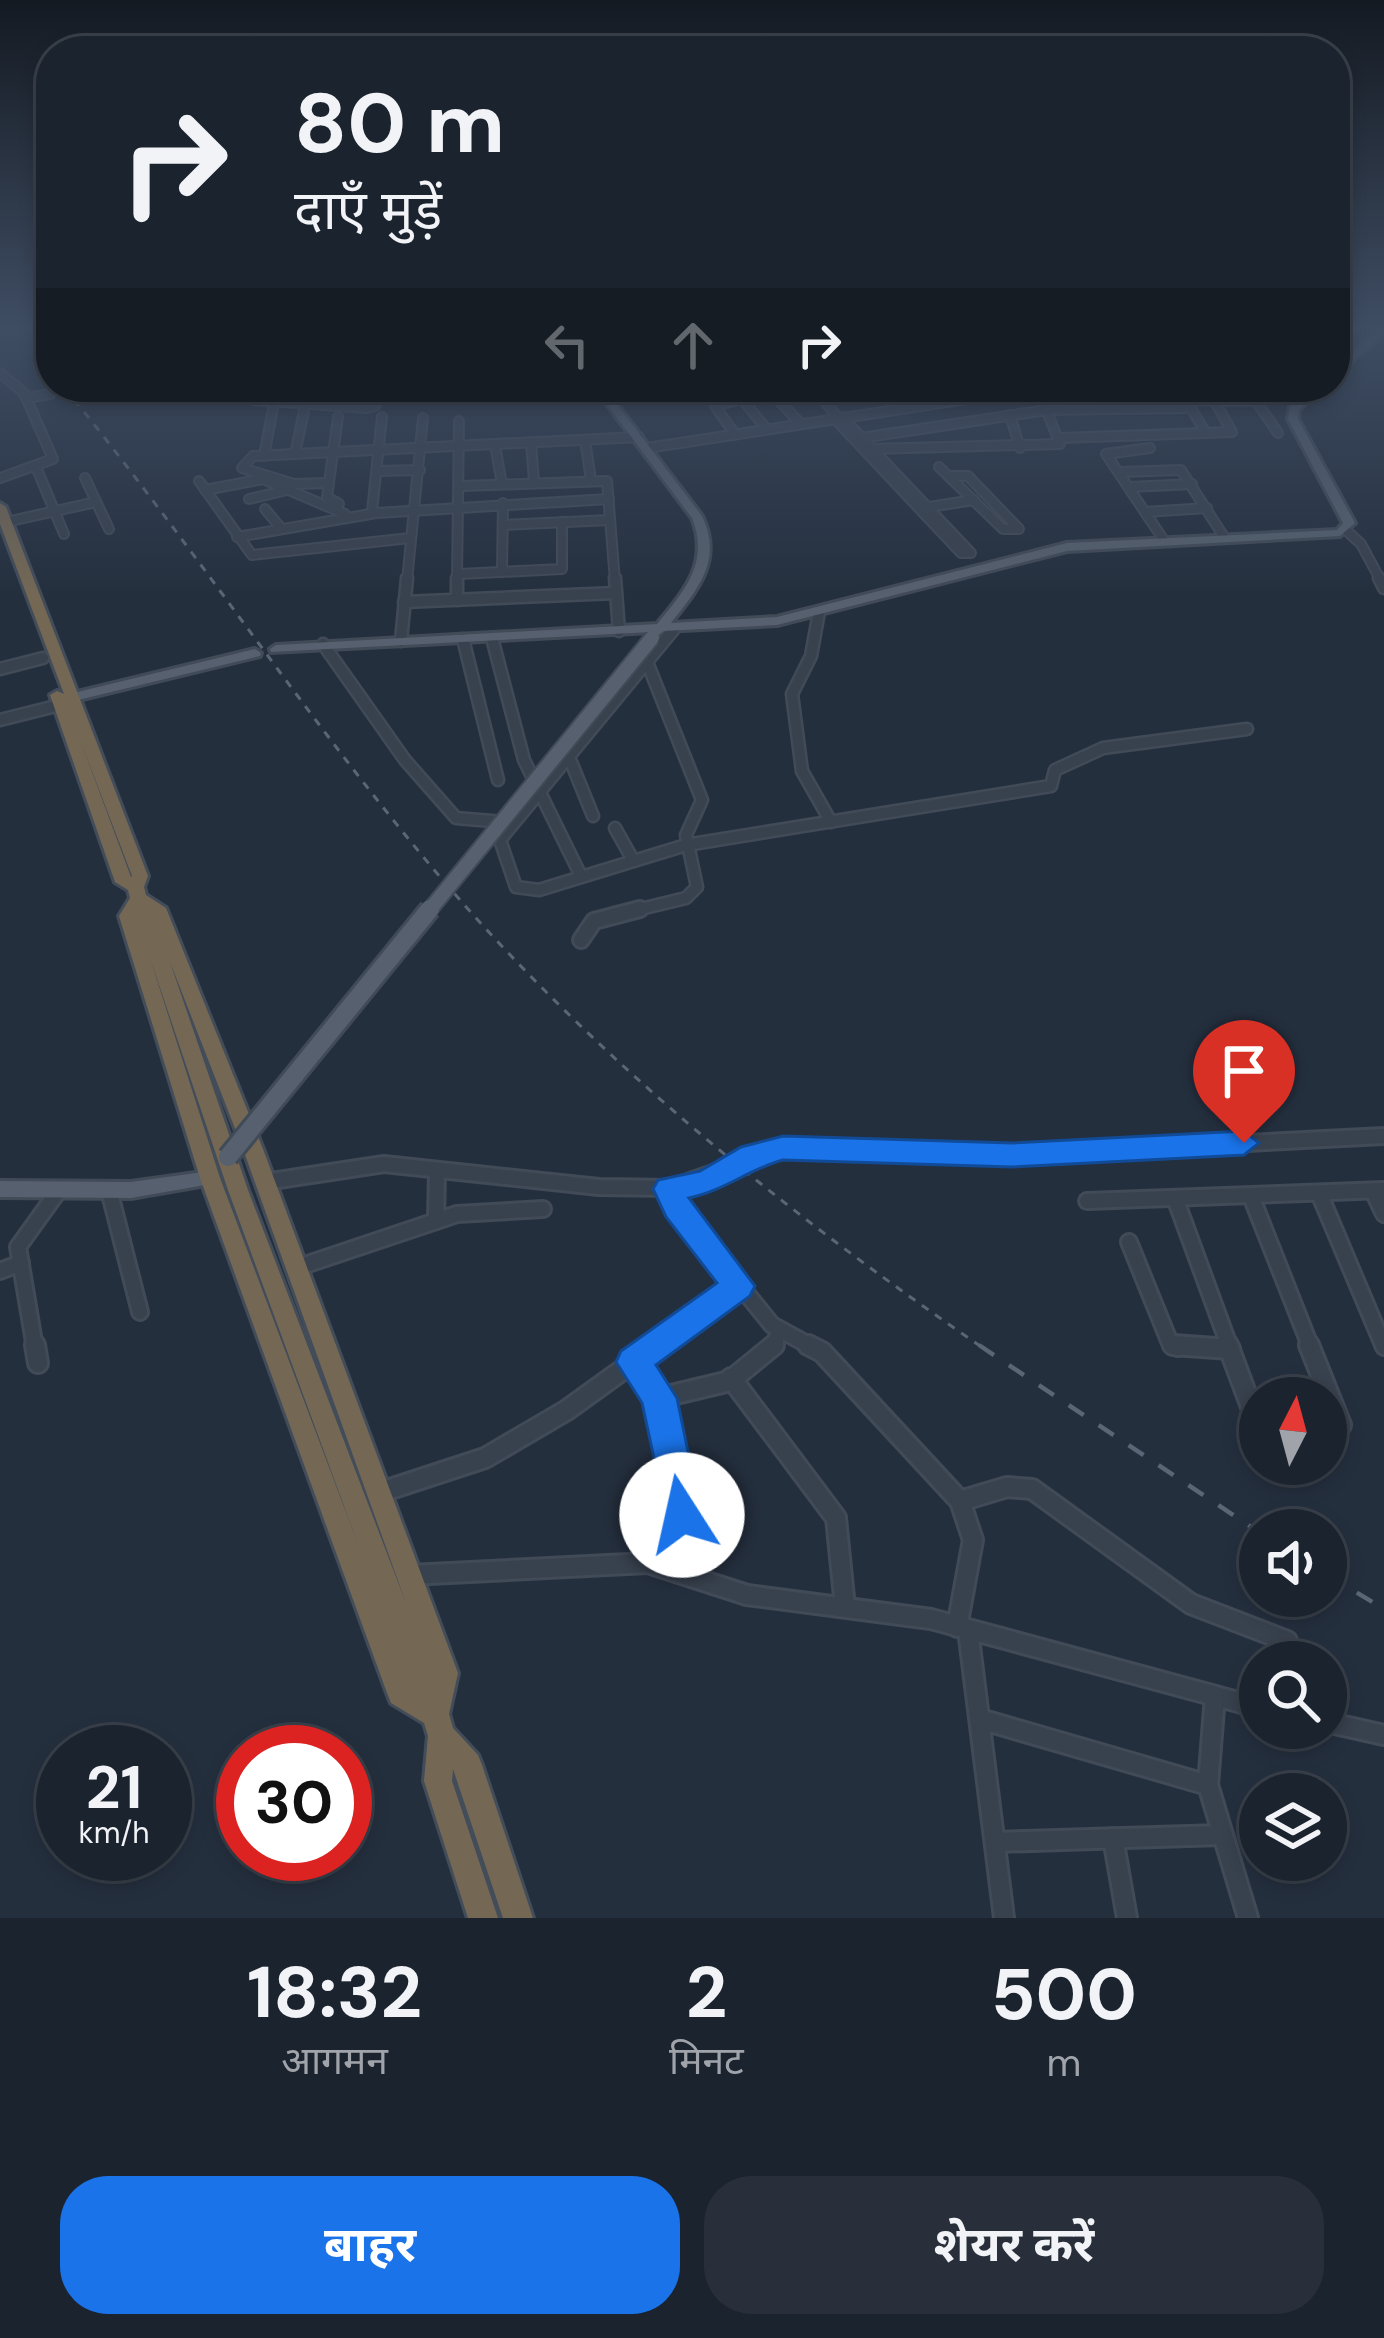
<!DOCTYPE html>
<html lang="hi">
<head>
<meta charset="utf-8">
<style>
	body { margin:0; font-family:"DM Sans","Noto Sans Devanagari",sans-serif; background:#282f3a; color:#f1f3f6; height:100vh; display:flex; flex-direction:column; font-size:45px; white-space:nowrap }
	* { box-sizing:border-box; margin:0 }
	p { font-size:39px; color:#a0a4aa }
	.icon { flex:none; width:66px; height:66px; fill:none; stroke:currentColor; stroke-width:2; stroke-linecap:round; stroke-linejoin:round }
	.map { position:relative; height:1918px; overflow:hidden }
	.panel { display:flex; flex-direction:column; background:#1b232e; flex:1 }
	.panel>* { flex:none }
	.top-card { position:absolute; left:36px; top:36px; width:1314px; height:366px; border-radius:48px; box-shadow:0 6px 18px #0003,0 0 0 3px #39404a; background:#1b232e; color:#f1f3f6; overflow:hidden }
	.needle { width:78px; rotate:6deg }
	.tools { position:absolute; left:1239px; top:1377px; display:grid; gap:24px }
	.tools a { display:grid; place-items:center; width:108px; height:108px; border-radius:50%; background:#1b232e; box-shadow:0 6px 18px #0003,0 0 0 3px #39404a; font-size:60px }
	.speed { position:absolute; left:36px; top:1725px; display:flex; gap:24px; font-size:60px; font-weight:700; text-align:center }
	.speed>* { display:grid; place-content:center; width:156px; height:156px; border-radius:50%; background:#1b232e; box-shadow:0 6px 18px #0003,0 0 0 3px #39404a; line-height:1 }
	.speed small { font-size:30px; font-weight:400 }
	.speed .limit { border:18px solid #d22; background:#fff; color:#111 }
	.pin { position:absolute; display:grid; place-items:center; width:102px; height:102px; color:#fff; margin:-123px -51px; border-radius:50% 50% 50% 0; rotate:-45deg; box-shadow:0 0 12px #0007 }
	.pin .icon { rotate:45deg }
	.me { position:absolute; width:132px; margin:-66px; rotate:350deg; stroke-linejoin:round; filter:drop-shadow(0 0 9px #0008) }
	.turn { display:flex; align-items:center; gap:42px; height:252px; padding:0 60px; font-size:54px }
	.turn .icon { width:156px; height:156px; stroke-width:2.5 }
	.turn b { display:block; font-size:84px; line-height:102px }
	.lanes { display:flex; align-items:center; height:114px; padding:0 60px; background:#0003; justify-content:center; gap:60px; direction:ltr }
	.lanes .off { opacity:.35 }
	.eta { display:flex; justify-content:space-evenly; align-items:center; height:204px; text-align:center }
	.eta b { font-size:72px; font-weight:700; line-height:84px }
	.cta { display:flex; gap:24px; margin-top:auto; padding:24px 60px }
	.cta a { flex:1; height:138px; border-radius:48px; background:#1a73e8; color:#fff; font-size:48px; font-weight:700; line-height:138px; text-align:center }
	.cta a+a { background:#282f3a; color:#f1f3f6 }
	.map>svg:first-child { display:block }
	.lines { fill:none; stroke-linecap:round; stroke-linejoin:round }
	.minor-tunnel { stroke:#3a4453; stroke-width:8; stroke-dasharray:8 4.5; stroke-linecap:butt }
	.minor-far3-casing { stroke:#414a57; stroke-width:12 }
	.minor-far2-casing { stroke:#414a57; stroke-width:15 }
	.minor-far1-casing { stroke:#414a57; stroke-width:20 }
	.minor-casing { stroke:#414a57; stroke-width:24 }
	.major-casing { stroke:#414a57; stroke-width:6 }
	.highway-casing { stroke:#434c59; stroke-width:6 }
	.minor-far3 { stroke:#38414e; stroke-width:8 }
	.minor-far2 { stroke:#38414e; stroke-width:10 }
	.minor-far1 { stroke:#38414e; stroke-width:14 }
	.minor { stroke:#38414e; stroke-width:18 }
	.major { fill:#56606e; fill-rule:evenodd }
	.highway { fill:#746855; fill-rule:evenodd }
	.rail-far1 { stroke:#5a6575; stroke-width:3; stroke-dasharray:8 8; stroke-linecap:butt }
	.rail { stroke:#5a6575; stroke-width:4.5; stroke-dasharray:18 18; stroke-linecap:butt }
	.major-bridge-far1-casing { stroke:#414a57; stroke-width:18; stroke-linecap:butt }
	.major-bridge-casing { stroke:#414a57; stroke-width:24; stroke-linecap:butt }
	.major-bridge-far1 { stroke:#56606e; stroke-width:14 }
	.major-bridge { stroke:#56606e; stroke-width:18 }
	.route { fill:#1a73e8; stroke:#114b97; stroke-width:3 }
</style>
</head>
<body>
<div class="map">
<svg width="1384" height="1918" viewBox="0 0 1384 1918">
	<rect width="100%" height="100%" fill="#242f3e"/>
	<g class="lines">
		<polyline class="minor-tunnel" points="50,394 83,387"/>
		<g class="minor-far3-casing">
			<g id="minor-far3">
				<polyline points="0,373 24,393 53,459 0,478"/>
				<polyline points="261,387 254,400 367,408 375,406 385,387"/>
				<polyline points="1178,387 1206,433"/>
				<polyline points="770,391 798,421"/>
				<polyline points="27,398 50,394"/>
				<polyline points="742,399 764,426"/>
				<polyline points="1186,400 1256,401 1278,433"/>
				<polyline points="334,406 345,387"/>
				<polyline points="1010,415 1020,448"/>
				<polyline points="338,417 327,497 339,504"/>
				<polyline points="837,417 821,396 880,387"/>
				<polyline points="834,418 961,553 971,553 842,417"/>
				<polyline points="732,430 715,406 783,387"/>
				<polyline points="861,438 1047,410 1192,408"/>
				<polyline points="1061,438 1232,432 1214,400"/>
				<polyline points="585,440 591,480"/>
				<polyline points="531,443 534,482"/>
				<polyline points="495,445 502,484"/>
				<polyline points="647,448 1046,387"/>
				<polyline points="1150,448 1106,454 1163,539"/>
				<polyline points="870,449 1060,444 1037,387"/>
				<polyline points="295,454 304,411"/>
				<polyline points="264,456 273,408"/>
				<polyline points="939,467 1003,529 1019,529 968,476 950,476"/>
				<polyline points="37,469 64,534"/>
				<polyline points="377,471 420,470"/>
				<polyline points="1120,472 1181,470 1224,537"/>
				<polyline points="85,478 109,529"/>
				<polyline points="199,481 252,555 410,538"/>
				<polyline points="328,483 294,484 242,468 253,456 639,437"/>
				<polyline points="462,486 607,481 615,581"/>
				<polyline points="1130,487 1192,484"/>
				<polyline points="205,490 263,479 345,514"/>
				<polyline points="249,499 287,490"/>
				<polyline points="929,507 974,500"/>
				<polyline points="265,509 280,527"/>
				<polyline points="372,511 382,417"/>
				<polyline points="1145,512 1207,508"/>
				<polyline points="6,522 96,502"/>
				<polyline points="503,525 609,520"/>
				<polyline points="1347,531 1361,544 1381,581"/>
				<polyline points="237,537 376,513 609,499"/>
				<polyline points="502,572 503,503"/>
				<polyline points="459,574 562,569 562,522"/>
				<polyline points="407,581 423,418"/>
				<polyline points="457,581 459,421"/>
			</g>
		</g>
		<g class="minor-far2-casing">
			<g id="minor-far2">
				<polyline points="615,578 619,631"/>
				<polyline points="1379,578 1384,588"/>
				<polyline points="457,600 457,578"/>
				<polyline points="404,602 616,593"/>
				<polyline points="819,612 811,656 792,694 802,771 831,822"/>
				<polyline points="674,629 500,840 516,887 539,890 686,845 1051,786 1055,770 1103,748 1247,729"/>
				<polyline points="492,638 524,760 580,874"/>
				<polyline points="463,639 498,780"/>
				<polyline points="401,641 407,578"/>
				<polyline points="323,644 405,760 456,818 504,822"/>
				<polyline points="0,669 43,658"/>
				<polyline points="0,720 60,705"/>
				<polyline points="569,757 593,816"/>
				<polyline points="615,828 633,860"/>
				<polyline points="628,912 686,898 697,887 686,835 702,800 647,662"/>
			</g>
		</g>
		<g class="minor-far1-casing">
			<g id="minor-far1">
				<polyline points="581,940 594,921 640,909"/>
				<polyline points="265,1182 384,1164 599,1187 671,1188 783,1148 1012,1155 1384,1136"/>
				<polyline points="669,1189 677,1208 772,1325 814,1348"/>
				<polyline points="109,1190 140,1312"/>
				<polyline points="1373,1191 1384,1214"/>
				<polyline points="1319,1193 1384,1347"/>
				<polyline points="1251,1196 1311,1348"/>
				<polyline points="1175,1198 1230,1348"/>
				<polyline points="1087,1201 1384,1190"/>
				<polyline points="436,1221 437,1170"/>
				<polyline points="1129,1242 1170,1343 1178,1348"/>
				<polyline points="296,1268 457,1214 543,1209"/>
				<polyline points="0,1271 21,1263"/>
				<polyline points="35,1348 18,1247 59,1190"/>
				<polyline points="653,1348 738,1286"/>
				<polyline points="772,1348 780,1331"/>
			</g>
		</g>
		<g class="minor-casing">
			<g id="minor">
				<polyline points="35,1345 38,1363"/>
				<polyline points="808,1345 822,1352 960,1501 973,1540 957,1627"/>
				<polyline points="1173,1345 1230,1349"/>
				<polyline points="1228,1345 1253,1412"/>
				<polyline points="1309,1345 1341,1425"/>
				<path d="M 633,1362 C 677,1425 687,1494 668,1568"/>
				<polyline points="731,1378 836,1518 845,1607"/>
				<polyline points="659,1398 730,1381 774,1345"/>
				<polyline points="378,1493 485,1458 567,1410 657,1345"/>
				<polyline points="960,1501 1007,1487 1032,1489 1191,1604 1287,1641"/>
				<polyline points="410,1575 648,1563 747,1595 931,1619 1260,1708"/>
				<polyline points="968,1630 1004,1918"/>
				<polyline points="1215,1696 1208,1785 1248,1918"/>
				<polyline points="980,1719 1208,1785"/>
				<polyline points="1326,1722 1384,1735"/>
				<polyline points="1113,1838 1127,1918"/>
				<polyline points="996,1842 1221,1835"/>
			</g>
		</g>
		<g class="major-casing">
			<g id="major">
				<polygon points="1380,328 1384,328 1384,334 1335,375 1335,367"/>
				<path d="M 594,387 L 604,387 L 702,516 C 723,560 698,589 671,623 L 777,617 L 1067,543 L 1337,530 L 1343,523 L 1288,419 L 1290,407 L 1311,387 L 1322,387 L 1299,410 L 1298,419 L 1355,523 L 1340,536 L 1067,551 L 777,625 L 664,631 L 657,636 L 651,632 L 271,652 L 270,649 L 276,645 L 657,624 C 684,591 710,563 692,518 Z"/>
				<polygon points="255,649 261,653 260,656 70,702 63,698 65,695"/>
				<polygon points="210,1171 217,1173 220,1178 217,1183 131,1198 0,1197 0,1181 131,1182"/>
			</g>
		</g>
		<g class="highway-casing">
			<path id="highway" d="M 0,503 L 6,507 L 148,876 L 144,887 L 146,895 L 166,908 L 263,1149 L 458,1673 L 449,1714 L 453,1728 L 478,1755 L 482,1765 L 533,1918 L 503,1918 L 453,1769 L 452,1781 L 498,1918 L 468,1918 L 424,1781 L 428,1736 L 424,1723 L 391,1703 L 387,1693 L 200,1178 L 119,916 L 130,898 L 128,890 L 115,882 L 50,695 L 57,691 L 64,694 L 0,524 ZM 79,737 L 132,876 L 131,877 ZM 150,958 L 228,1190 L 358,1544 L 220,1178 ZM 170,962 L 243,1149 L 406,1603 L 248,1190 Z"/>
		</g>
		<use href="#minor-far3" class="minor-far3"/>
		<use href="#minor-far2" class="minor-far2"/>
		<use href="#minor-far1" class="minor-far1"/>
		<use href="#minor" class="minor"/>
		<use href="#major" class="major"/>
		<use href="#highway" class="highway"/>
		<g class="rail-far1">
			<polyline points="41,328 51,364"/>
			<path d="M 64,387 C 198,551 314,731 453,892 C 606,1068 791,1216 983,1348"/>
		</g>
		<g class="rail">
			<polyline points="979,1345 1260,1533"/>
			<polyline points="1326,1574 1384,1609"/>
		</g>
		<g class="major-bridge-far1-casing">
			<polyline id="major-bridge-far1" points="428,912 652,638"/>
		</g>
		<g class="major-bridge-casing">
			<polyline id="major-bridge" points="228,1157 430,909"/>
		</g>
		<use href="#major-bridge-far1" class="major-bridge-far1"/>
		<use href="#major-bridge" class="major-bridge"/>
	</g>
	<linearGradient id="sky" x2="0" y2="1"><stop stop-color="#141a22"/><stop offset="0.55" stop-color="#3f4d63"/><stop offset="1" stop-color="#3f4d63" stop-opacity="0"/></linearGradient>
	<rect width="1384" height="596" fill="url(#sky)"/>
	<path class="route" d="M 1244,1131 L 1259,1143 L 1244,1155 L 1012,1167 L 783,1160 C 749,1169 724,1191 689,1198 L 755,1286 L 750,1296 L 656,1365 L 677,1398 L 701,1515 L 696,1527 L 682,1533 L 669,1527 L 642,1403 L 616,1362 L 621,1351 L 717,1283 L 666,1217 L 653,1189 L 658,1180 L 700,1171 L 741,1147 L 783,1136 L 1012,1143 Z"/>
</svg>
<div class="tools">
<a><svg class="needle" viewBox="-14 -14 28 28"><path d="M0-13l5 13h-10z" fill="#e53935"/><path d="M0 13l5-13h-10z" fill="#a0a4aa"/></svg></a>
<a><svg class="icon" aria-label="sound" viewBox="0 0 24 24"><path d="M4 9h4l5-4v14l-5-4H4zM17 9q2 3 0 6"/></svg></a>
<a><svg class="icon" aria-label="search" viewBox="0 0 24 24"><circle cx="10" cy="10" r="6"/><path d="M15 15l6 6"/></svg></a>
<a><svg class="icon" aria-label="layers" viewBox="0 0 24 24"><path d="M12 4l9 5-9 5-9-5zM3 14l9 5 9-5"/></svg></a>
</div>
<div class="speed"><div>21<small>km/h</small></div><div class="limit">30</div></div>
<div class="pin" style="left:1244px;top:1143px;background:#d93025"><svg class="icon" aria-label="arrive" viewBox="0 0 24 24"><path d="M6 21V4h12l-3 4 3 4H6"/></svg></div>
<svg class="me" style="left:682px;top:1515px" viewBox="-20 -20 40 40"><circle r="19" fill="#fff"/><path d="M0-13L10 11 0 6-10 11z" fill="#1a73e8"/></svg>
<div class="top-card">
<div class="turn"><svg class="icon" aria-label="right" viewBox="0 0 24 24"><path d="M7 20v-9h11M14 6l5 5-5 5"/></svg><div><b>80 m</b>दाएँ मुड़ें</div></div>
<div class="lanes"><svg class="icon off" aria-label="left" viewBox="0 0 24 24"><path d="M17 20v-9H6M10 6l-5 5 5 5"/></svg><svg class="icon off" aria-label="ahead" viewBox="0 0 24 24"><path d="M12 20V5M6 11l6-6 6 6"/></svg><svg class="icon" aria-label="right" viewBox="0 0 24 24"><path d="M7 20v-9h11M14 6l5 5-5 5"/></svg></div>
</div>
</div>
<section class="panel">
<div class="eta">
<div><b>18:32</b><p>आगमन</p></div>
<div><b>2</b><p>मिनट</p></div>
<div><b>500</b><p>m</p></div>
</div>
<div class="cta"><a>बाहर</a><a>शेयर करें</a></div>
</section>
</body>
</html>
